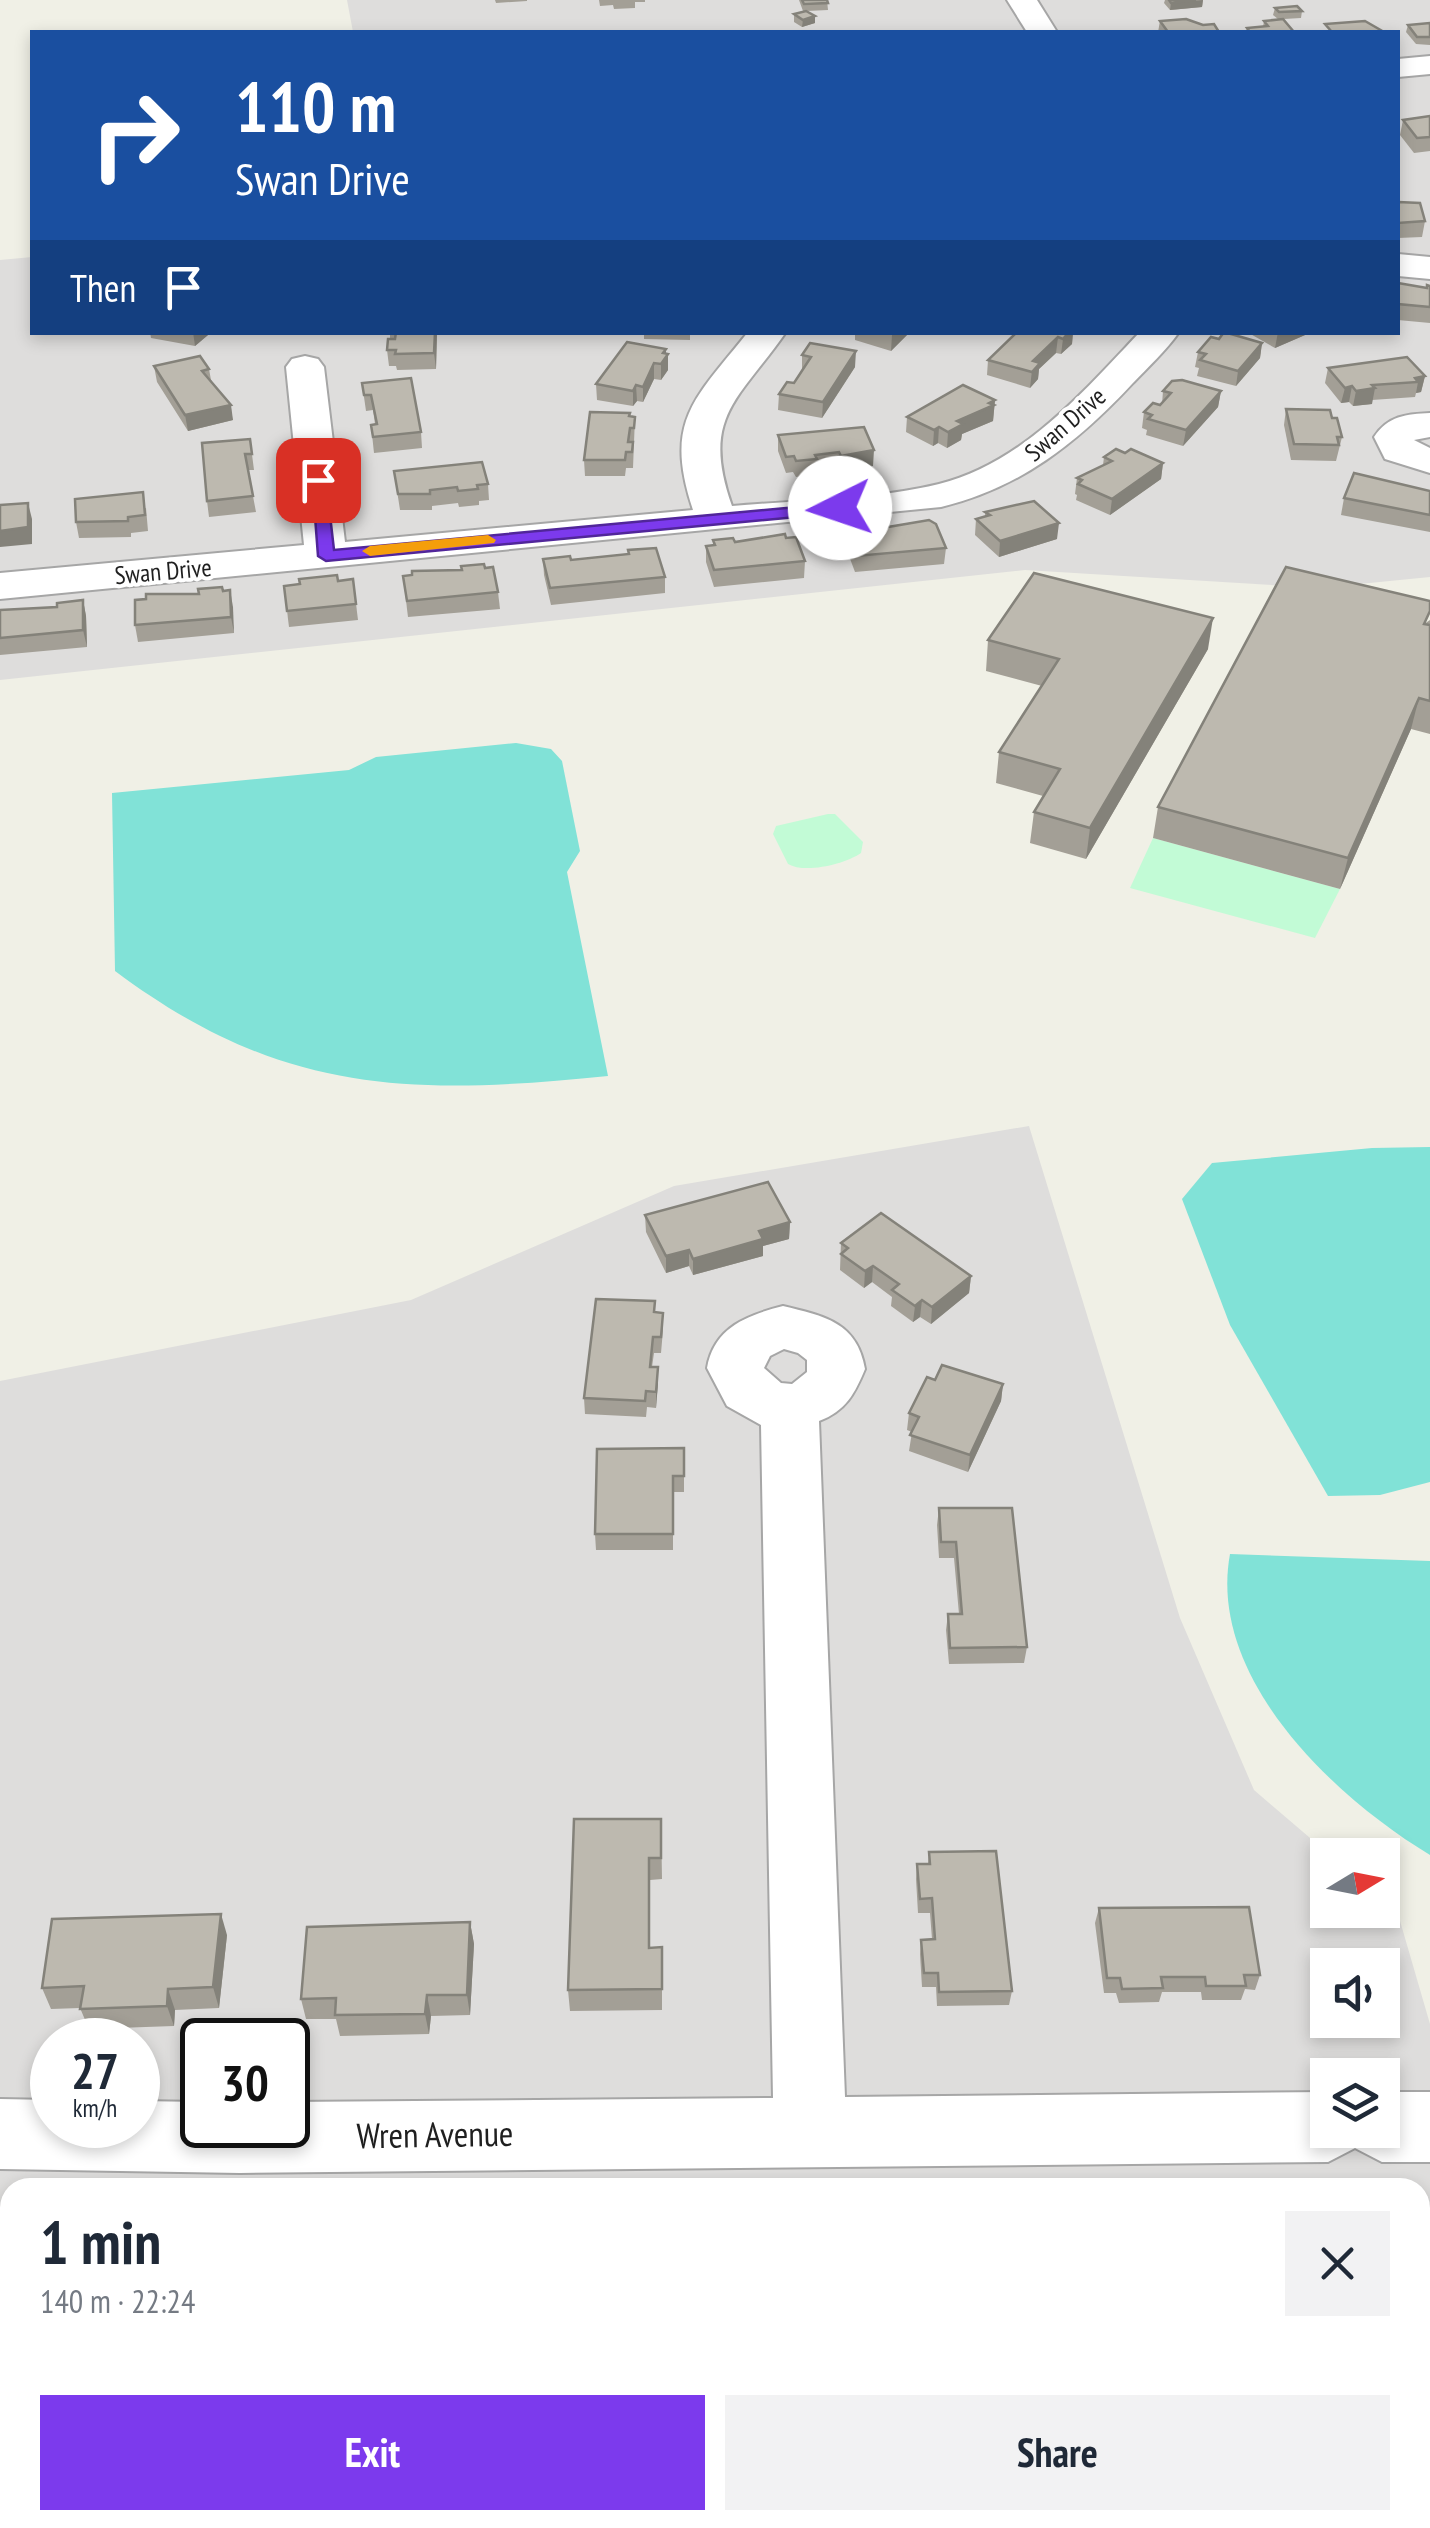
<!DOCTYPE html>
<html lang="en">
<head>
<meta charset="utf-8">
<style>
	body { margin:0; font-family:"PT Sans Narrow",sans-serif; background:#f2f2f3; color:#1f2937; height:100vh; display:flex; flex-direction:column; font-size:38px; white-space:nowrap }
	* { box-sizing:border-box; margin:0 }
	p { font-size:32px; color:#747a83 }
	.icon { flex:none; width:55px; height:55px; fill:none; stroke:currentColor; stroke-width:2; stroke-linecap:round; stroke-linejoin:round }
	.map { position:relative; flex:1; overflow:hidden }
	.sheet { position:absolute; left:0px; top:2178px; width:1430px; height:352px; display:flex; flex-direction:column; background:#fff; border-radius:30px 30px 0 0; box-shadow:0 5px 15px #0003 }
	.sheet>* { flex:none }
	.guide { position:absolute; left:30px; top:30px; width:1370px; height:305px; border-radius:0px; box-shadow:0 5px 15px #0003; background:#1a4fa0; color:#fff; overflow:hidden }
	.needle { width:65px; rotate:80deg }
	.tools { position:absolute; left:1310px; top:1838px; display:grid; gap:20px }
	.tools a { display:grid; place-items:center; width:90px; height:90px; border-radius:0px; background:#fff; box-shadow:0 5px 15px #0003; font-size:50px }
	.speed { position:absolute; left:30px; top:2018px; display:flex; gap:20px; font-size:50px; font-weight:700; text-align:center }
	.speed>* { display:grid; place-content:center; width:130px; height:130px; border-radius:50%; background:#fff; box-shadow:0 5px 15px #0003; line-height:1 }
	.speed small { font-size:25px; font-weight:400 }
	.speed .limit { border:5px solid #111; border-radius:15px; background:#fff; color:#111 }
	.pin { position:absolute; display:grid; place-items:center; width:85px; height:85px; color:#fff; margin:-42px; border-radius:20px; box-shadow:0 5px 15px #0006 }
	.me { position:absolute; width:110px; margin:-55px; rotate:266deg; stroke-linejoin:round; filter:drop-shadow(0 0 8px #0008) }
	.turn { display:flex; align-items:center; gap:35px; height:210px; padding:0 40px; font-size:45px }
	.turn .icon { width:130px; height:130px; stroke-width:2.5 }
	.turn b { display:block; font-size:70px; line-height:85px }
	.then { display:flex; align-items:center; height:95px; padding:0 40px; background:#0003; gap:20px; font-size:38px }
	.round { display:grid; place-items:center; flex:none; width:105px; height:105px; border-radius:0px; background:#f2f2f3 }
	.summary { display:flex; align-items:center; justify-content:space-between; height:170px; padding:0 40px }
	h1 { font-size:60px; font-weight:600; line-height:75px }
	.action { display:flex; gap:20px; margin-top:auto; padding:20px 40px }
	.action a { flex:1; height:115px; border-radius:0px; background:#7c3aed; color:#fff; font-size:40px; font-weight:600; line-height:115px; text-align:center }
	.action a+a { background:#f2f2f3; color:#1f2937 }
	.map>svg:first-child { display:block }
	.residential { fill:#dedddc; fill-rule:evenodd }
	.commercial { fill:#f2ded4 }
	.park { fill:#c2fbd6 }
	.pitch { fill:#81e2d7 }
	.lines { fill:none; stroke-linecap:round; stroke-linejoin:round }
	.minor-casing { stroke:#a6a6a6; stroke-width:4 }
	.minor { fill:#fff; fill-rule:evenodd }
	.wall { fill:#a39f96 }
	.shaded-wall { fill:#84827a }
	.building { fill:#bdb9af; stroke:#84827a; stroke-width:2.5 }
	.route { fill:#7c3aed; stroke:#51269a; stroke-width:2.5 }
	.slow { fill:#f59e0b }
	.labels { text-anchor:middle; stroke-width:8; stroke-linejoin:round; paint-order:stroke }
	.far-street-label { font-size:25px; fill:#1f1f1f; stroke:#fff }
	.near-street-label { font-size:35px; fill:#1f1f1f; stroke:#fff }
</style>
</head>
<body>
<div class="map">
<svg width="1430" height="2528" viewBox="0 0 1430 2528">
	<rect width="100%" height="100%" fill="#f0f0e6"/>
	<g class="residential">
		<polygon points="347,0 1430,0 1430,577 1319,588 1025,570 0,680 0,260 32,257 32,332 1398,332 1398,32 353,32"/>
		<path d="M 1029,1126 L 1180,1618 L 1254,1790 L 1330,1855 L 1328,1910 L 1382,1910 L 1383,1901 L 1398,1914 L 1430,2024 L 1430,2415 L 1420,2417 L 1420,2188 L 10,2188 L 10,2520 L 933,2520 L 895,2528 L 0,2528 L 0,1381 L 411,1300 L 674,1186 ZM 1328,1965 L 1382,1965 L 1382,2020 L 1328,2020 ZM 52,2040 L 138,2040 L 138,2125 L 52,2125 ZM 202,2040 L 288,2040 L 288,2125 L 202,2125 ZM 1328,2075 L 1382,2075 L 1382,2130 L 1328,2130 Z"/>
	</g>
	<polygon class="commercial" points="1430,2415 1430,2528 895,2528 933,2520 1420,2520 1420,2417"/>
	<g class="park">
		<path d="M 828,814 L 835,814 L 863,842 L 861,853 C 845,864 805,874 788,864 L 773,834 L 776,826 Z"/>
		<polygon points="1153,838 1340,889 1315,938 1130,888"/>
	</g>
	<g class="pitch">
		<path d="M 516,743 L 551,749 L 562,761 L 580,851 L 567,872 L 608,1076 C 410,1096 281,1095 115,971 L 112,793 L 349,770 L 376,757 Z"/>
		<polygon points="1430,1147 1430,1482 1380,1495 1328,1496 1230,1325 1182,1199 1212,1163 1372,1148"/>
		<path d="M 1230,1554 L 1430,1561 L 1430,1855 C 1334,1797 1207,1678 1230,1554 Z"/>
	</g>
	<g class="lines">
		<g class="minor-casing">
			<g id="minor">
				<polygon points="1007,0 1037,0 1057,32 1027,32"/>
				<polygon points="1430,56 1430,74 1398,77 1398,59"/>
				<polygon points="1398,254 1430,257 1430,279 1398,276"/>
				<path d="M 748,332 L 786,332 C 739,400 700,416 732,506 C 799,500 873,500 939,484 C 1023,463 1083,392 1140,332 L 1179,332 C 1166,351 1148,367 1132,384 C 1077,443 1020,488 941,507 L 0,599 L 0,573 L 304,545 L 286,367 L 292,359 L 305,356 L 318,359 L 324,367 L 345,542 L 693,510 C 663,420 695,399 748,332 Z"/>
				<path d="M 1430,413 L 1430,437 L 1414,440 L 1430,448 L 1430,473 L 1385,459 L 1374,437 C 1388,416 1406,414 1430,413 Z"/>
				<path d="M 783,1306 C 824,1316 857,1322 865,1369 C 855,1393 846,1411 819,1421 L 845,2097 L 1328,2092 L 1328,2130 L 1382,2130 L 1382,2092 L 1430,2092 L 1430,2162 L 1382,2162 L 1355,2148 L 1328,2162 L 240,2173 L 0,2169 L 0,2099 L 52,2100 L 52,2125 L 138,2125 L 138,2101 L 202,2102 L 202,2125 L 288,2125 L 288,2102 L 773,2098 L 761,1425 L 727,1406 L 707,1368 C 714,1327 748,1315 783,1306 ZM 784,1349 L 798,1353 L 807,1360 L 807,1372 L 792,1384 L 781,1383 L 764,1368 L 770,1356 Z"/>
			</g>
		</g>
		<use href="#minor" class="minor"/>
	</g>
	<g class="wall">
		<polygon points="495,0 527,0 527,1 496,3"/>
		<polygon points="599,0 645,0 645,2 635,2 635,8 614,9 613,5 600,6"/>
		<polygon points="799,0 827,0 828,10 807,11 815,16 815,23 802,27 794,22 794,14 803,11"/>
		<polygon points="1165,0 1203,0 1202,7 1170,10 1164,3"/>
		<polygon points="1275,8 1302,11 1301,18 1284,19 1294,32 1246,32 1247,28 1263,27 1264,21 1278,19 1273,15"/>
		<polygon points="1160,21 1219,32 1158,32"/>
		<polygon points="1430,23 1430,45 1416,44 1406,32 1408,25"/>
		<polygon points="1430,116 1430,151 1414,153 1400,135 1403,120"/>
		<polygon points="1398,202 1425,221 1422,237 1398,238"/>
		<polygon points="1398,283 1427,288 1430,286 1430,323 1398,320"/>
		<polygon points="150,332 208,332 208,335 195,346 151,338"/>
		<polygon points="390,332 437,332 436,369 397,370 396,366 389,366 387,350 390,339"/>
		<polygon points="644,332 690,332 690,340 644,339"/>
		<polygon points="855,332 910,332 891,351 855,340"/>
		<polygon points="1017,332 1073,332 1072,344 1061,354 1056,353 1039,369 1038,379 1030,388 987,375 988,360"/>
		<polygon points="1247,332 1312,332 1275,348"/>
		<polygon points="1219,339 1262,343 1260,358 1236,386 1197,376 1199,368 1195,367 1198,352"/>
		<polygon points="666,349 666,354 668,354 668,370 661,380 654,379 643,402 637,401 633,406 597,400 596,384"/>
		<polygon points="802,355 855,367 822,418 778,410 779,394 794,383 802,371"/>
		<polygon points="154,366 209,369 211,380 233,420 188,431 157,382"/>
		<polygon points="1328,368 1425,376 1421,392 1416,393 1415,397 1372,400 1372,404 1353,406 1349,402 1341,403 1325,383"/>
		<polygon points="362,383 421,432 422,448 374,453 371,425 375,424 373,410 366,411"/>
		<polygon points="1163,391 1221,391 1218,407 1183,446 1146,435 1147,430 1142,428 1144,412 1162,404"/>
		<polygon points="995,400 993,421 962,434 961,440 947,448 938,443 933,446 906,432 907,417"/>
		<polygon points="1286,409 1332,418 1342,437 1336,461 1291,460 1284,425"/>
		<polygon points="630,416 635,417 633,468 626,468 625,476 585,476 584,460"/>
		<polygon points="864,427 873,466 840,472 839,468 817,471 816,475 796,477 793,472 786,473 778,451 778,435"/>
		<polygon points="250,439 254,470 248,470 256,512 209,517 207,501"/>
		<polygon points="1125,453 1163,463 1161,479 1110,515 1076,500 1077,495 1075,494 1077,478 1103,465 1104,457"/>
		<polygon points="394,471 488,484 489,500 479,501 479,505 459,507 458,503 432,506 432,510 400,510"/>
		<polygon points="1430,491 1430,532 1341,515 1344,498"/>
		<polygon points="146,508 148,531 131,533 131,537 79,538 76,522"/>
		<polygon points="985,512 1057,539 999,557 975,535 976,519 985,516"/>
		<polygon points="854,527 946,548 944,564 855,572 846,548 847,532 854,532"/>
		<polygon points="713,540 735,542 805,561 804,578 714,587 706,562 706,546 713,545"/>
		<polygon points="628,550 665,577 665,593 551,605 544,575 543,559 571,560 628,554"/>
		<polygon points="485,568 498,592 500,609 408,617 403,576"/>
		<polygon points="353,579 358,620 289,627 284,586"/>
		<polygon points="230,590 234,633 138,642 135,625 199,594"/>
		<polygon points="83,600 86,616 87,647 0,655 0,610 57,607"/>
		<polygon points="1430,620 1430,734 1411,729 1340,889 1153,838 1158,807"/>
		<polygon points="988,640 1208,649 1086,859 1030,843 1034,812 1043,796 996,783 999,752 1042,686 986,671"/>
		<polygon points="645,1215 790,1222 789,1239 763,1246 763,1256 693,1275 689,1266 666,1273 646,1232"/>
		<polygon points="841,1243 971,1276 969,1293 931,1324 920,1317 913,1322 891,1306 892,1297 872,1282 864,1288 840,1270"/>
		<polygon points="656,1313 663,1330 661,1353 654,1353 652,1367 658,1367 656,1408 647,1407 646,1417 585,1414 584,1398"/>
		<polygon points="935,1380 1003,1384 1001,1401 968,1472 909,1451 912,1432 907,1430 909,1413"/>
		<polygon points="684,1448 684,1492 673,1492 673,1550 596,1550 595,1534"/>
		<polygon points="939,1508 1027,1647 1024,1663 949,1664 946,1630 948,1614 959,1614 954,1558 939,1558 937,1525"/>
		<polygon points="661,1819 662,1879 650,1880 650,1948 662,1947 662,2010 570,2011 568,1990"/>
		<polygon points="929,1852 1012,1991 1009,2005 937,2006 936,1987 922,1987 920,1954 921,1940 932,1939 930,1913 918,1913 916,1879 917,1864 928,1864"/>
		<polygon points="1099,1908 1260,1975 1255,1990 1245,1989 1241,2000 1202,2000 1201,1992 1162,1992 1159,2002 1119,2003 1116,1993 1104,1993 1095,1923"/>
		<polygon points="470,1922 474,1944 470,2015 431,2016 429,2034 340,2036 336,2019 306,2019 301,1999"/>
		<polygon points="227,1935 219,2008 175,2010 174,2026 89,2029 80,2008 51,2009 42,1988"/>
	</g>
	<g class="shaded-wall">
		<polygon points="1203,0 1202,7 1170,10 1171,3"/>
		<polygon points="815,16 815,23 802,27 803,20"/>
		<polygon points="193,332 208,332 208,335 195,346"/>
		<polygon points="435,332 437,332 436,369 434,353"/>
		<polygon points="894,332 910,332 891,351 892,335"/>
		<polygon points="1069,332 1073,332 1072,344 1061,354 1063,339"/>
		<polygon points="1278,332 1312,332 1275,348"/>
		<polygon points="1058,337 1056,353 1039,369 1038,379 1030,388 1033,361"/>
		<polygon points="1262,343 1260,358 1236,386 1238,371"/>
		<polygon points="666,349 666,357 668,354 668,370 661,380 661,364 663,353"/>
		<polygon points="856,351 855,367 822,418 823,402"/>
		<polygon points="654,363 654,379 643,402 643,387"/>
		<polygon points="1425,376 1421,392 1416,393 1418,382 1415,378"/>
		<polygon points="636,385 637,401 633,406 633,391"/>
		<polygon points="1352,386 1349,402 1341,403 1345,388"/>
		<polygon points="1375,388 1372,404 1353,406 1356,391"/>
		<polygon points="1221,391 1218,407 1183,446 1186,430"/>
		<polygon points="995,400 993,421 962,434 961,440 947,448 948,432 957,421"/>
		<polygon points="231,405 233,420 188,431 185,415"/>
		<polygon points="939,427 938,443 933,446 934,430"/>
		<polygon points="874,450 873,466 840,472 841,456"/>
		<polygon points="1163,463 1161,479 1110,515 1112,499"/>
		<polygon points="28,503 32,519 32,544 0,547 0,531"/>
		<polygon points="1059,523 1057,539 999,557 1000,541"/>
		<polygon points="230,590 233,607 234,633 231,617"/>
		<polygon points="83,600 86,616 87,647 83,630"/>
		<polygon points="1213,618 1208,649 1086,859 1090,828"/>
		<polygon points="1419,698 1411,729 1340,889 1348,858"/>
		<polygon points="790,1222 789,1239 763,1246 763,1256 693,1275 693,1259 759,1231"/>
		<polygon points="689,1250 689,1266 666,1273 666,1256"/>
		<polygon points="873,1266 872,1282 864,1288 865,1271"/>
		<polygon points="971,1276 969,1293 931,1324 932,1307"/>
		<polygon points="922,1300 920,1317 913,1322 915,1306"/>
		<polygon points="658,1367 658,1384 656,1408 656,1392"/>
		<polygon points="1003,1384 1001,1401 968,1472 970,1455"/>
		<polygon points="221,1914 227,1935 219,2008 213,1987"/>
		<polygon points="470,1922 474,1944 470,2015 467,1995"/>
		<polygon points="168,1989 175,2010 174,2026 167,2006"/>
		<polygon points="427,1995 431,2016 429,2034 425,2014"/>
	</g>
	<g class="building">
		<polygon points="802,0 827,0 828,3 804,4"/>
		<polygon points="1169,0 1196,0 1171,3"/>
		<polygon points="1297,6 1302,11 1279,12 1275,8"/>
		<polygon points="806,11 815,16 803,20 794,14"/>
		<polygon points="1186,19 1203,25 1214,24 1219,32 1168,32 1160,21"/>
		<polygon points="1283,19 1294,32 1250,32 1247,28 1268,26 1264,21"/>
		<polygon points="1365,21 1384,32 1332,32 1325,24"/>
		<polygon points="1430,23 1430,37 1417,37 1408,25"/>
		<polygon points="1430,116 1430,137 1417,138 1403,120"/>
		<polygon points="1398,202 1420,203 1425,221 1398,223"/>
		<polygon points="1398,283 1427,288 1427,285 1430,286 1430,307 1398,304"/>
		<polygon points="396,332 435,332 434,353 395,354 396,350 387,350 388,339 395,339"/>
		<polygon points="1017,332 1069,332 1063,339 1058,337 1033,361 1040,363 1032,372 988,360"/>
		<polygon points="1224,332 1262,343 1238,371 1200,360 1206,354 1198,352 1211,337 1219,339"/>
		<polygon points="627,342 666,349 663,353 668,354 661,364 654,363 643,387 636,385 633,391 596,384"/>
		<polygon points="810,343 856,351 823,402 779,394 787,382 794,383 811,357 802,355"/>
		<polygon points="200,356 209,369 202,371 231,405 185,415 154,366"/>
		<polygon points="1407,357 1425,376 1415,378 1418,382 1372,385 1375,388 1356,391 1352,386 1345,388 1328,368"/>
		<polygon points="411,378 421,432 373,437 371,425 377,424 371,395 364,395 362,383"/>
		<polygon points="1182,380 1221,391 1186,430 1148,419 1152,415 1144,412 1153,403 1160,405 1171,393 1163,391 1172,381"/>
		<polygon points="963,385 995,400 989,403 994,405 957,421 963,424 948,432 939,427 934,430 907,417"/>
		<polygon points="1286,409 1330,410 1332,418 1337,418 1342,437 1337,437 1339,445 1294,444"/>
		<polygon points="590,412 630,413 629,416 635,417 634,428 630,428 628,442 633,442 632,452 626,452 625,460 584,460"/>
		<polygon points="864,427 874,450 841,456 839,452 815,455 817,459 796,461 794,456 786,457 778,435"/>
		<polygon points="250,439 252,454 245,454 253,496 207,501 202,443"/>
		<polygon points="1116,449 1125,453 1131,449 1163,463 1112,499 1078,484 1082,480 1077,478 1112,461 1104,457"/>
		<polygon points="482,462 488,484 477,485 478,489 458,491 457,487 430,490 430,494 398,494 394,471"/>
		<polygon points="1354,473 1430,491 1430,515 1344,498"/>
		<polygon points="143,492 145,515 128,517 128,521 76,522 75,499"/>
		<polygon points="1034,501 1059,523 1000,541 976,519 990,515 985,512"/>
		<polygon points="28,503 28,527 0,531 0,505"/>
		<polygon points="929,520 936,524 946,548 856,556 847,532 856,532 854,527 874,525 876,529"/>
		<polygon points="785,534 786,538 796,537 805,561 714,570 706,546 715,545 713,540 733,538 735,542"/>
		<polygon points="656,548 665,577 550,588 543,559 570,556 571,560 629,554 628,550"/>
		<polygon points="484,564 485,568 493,567 498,592 407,601 403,576 412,575 412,571 462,570 461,566"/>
		<polygon points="1286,567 1430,601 1430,611 1424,624 1430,625 1430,701 1419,698 1348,858 1158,807"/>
		<polygon points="1034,573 1213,618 1090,828 1034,812 1060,769 999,752 1059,659 988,640"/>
		<polygon points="337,575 338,581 353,579 356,604 287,611 284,586 300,584 299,579"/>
		<polygon points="222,587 223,591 230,590 231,617 135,625 135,600 146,599 146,594 199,594 198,589"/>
		<polygon points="83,600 83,630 0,638 0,610 57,607 57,603"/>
		<polygon points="768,1182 790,1222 759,1231 763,1239 693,1259 689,1250 666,1256 645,1215"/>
		<polygon points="881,1213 971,1276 932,1307 922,1300 915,1306 892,1290 899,1284 873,1266 865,1271 841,1254 848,1248 841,1243"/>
		<polygon points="596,1299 655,1301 654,1312 663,1313 661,1337 653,1337 650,1367 658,1367 656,1392 646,1391 645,1401 584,1398"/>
		<polygon points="942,1365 1003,1384 970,1455 910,1435 919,1417 909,1413 927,1377 935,1380"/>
		<polygon points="684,1448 684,1476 673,1476 673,1534 595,1534 597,1449"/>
		<polygon points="939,1508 1012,1508 1027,1647 950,1648 948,1614 962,1614 956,1542 941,1542"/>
		<polygon points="574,1819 661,1819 661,1858 649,1858 649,1948 662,1947 662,1989 568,1990"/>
		<polygon points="996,1851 1012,1991 939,1992 938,1973 924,1973 921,1940 935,1939 932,1898 920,1899 917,1864 930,1864 929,1852"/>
		<polygon points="1249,1907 1260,1975 1244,1975 1246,1986 1206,1986 1205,1977 1161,1977 1163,1988 1122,1989 1120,1978 1107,1978 1099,1908"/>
		<polygon points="221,1914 213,1987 168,1989 167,2006 80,2009 84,1986 42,1988 52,1919"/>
		<polygon points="470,1922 467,1995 427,1995 425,2014 335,2015 336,1998 301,1999 307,1927"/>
		<polygon points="1430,2493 1430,2528 1272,2528 1308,2520 1420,2520 1420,2495"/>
	</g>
	<polygon class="route" points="312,477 326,480 334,550 840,503 848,508 840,513 326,561 318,556"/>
	<polygon class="slow" points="488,535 496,540 494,543 370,556 362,551 370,546"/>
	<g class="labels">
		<g class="far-street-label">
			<text transform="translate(1065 424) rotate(-41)" y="9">Swan Drive</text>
			<text transform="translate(163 571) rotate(-5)" y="9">Swan Drive</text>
		</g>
		<g class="near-street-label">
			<text transform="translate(435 2135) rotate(-1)" y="12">Wren Avenue</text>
		</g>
	</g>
</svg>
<div class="tools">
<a><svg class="needle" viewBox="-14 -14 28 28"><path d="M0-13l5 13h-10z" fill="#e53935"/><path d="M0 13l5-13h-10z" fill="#747a83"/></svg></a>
<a><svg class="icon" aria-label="sound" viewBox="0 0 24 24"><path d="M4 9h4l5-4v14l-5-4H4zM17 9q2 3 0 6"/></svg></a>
<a><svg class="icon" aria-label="layers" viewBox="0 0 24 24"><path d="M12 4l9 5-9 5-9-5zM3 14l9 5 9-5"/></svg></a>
</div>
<div class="speed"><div>27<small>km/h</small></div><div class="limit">30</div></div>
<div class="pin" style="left:318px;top:480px;background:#d93025"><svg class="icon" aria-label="arrive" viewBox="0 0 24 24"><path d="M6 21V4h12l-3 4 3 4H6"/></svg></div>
<svg class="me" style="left:840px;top:508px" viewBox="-20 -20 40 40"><circle r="19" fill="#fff"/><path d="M0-13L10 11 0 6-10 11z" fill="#7c3aed"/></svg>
<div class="guide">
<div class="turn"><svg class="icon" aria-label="right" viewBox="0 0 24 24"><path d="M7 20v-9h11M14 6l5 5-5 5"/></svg><div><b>110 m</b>Swan Drive</div></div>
<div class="then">Then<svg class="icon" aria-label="arrive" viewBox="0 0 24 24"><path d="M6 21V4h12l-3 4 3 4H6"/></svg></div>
</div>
<section class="sheet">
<div class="summary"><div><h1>1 min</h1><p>140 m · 22:24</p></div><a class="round"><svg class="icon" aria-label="close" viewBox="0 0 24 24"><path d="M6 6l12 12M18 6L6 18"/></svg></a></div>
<div class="action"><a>Exit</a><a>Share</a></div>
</section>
</div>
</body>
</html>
